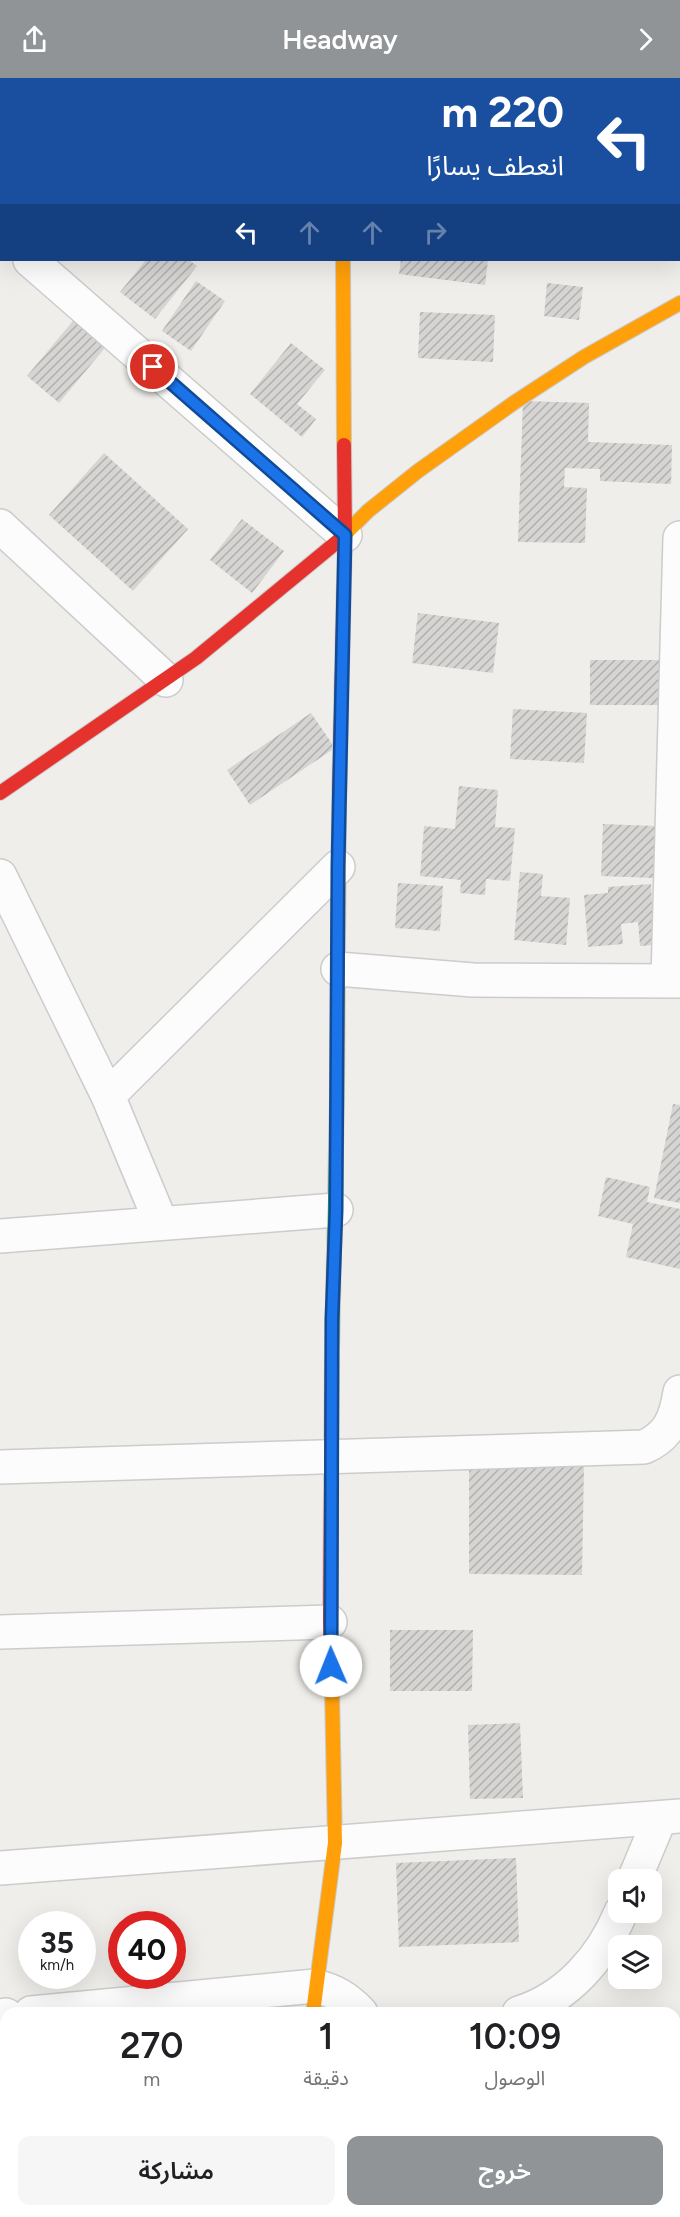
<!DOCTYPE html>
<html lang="ar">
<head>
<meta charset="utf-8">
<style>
	body { margin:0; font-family:Figtree,"Noto Sans Arabic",sans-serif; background:#f6f6f6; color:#202124; direction:rtl; height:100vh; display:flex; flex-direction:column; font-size:22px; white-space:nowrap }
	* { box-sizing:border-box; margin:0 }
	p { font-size:20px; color:#757577 }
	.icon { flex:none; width:33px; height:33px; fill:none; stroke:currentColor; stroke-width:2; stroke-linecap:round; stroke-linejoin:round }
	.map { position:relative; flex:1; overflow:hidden; direction:ltr }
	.panel { position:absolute; left:0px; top:1929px; width:681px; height:210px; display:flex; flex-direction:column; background:#fff; border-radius:18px 18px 0 0; box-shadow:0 6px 24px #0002; direction:rtl }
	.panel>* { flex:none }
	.top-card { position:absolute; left:0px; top:0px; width:681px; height:183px; box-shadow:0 6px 24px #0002; direction:rtl; background:#1a4fa0; color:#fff; overflow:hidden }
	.buttons { position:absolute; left:608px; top:1791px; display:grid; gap:12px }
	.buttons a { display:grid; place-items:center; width:54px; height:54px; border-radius:12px; background:#fff; box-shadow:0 6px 24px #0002; font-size:30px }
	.speed { position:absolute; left:18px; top:1833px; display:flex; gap:12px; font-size:30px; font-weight:700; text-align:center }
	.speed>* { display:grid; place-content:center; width:78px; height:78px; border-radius:50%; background:#fff; box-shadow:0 6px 24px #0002; line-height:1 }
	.speed small { font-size:15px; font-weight:400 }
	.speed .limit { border:9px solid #d22; background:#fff; color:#111 }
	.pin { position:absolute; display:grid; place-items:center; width:51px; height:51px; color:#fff; margin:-26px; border:3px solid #fff; border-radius:50%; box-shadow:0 2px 6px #0007 }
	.me { position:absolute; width:66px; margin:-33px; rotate:359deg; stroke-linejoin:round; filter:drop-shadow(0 0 4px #0008) }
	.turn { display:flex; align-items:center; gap:21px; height:126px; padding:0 18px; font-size:27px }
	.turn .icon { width:78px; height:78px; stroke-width:2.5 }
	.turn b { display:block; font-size:42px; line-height:51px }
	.lanes { display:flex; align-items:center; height:57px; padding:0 18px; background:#0003; justify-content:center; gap:30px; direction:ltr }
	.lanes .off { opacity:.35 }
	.eta { display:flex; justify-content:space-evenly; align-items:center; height:102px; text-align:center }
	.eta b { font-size:36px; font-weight:600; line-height:42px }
	.primary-button { display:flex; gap:12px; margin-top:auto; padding:12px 18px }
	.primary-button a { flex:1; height:69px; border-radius:12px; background:#919496; color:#fff; font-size:24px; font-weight:600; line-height:69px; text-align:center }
	.primary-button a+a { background:#f6f6f6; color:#202124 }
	header { display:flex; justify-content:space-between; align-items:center; height:78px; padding:0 18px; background:#919496; color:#fff; font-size:27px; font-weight:600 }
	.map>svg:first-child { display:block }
	.building { fill:url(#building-hatch) }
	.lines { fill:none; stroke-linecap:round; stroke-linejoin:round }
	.street-casing { stroke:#cbcccc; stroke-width:36 }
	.fast-casing { stroke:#cacacb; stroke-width:16 }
	.slow-casing { stroke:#cacacb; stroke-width:16 }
	.jam-casing { stroke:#cacacb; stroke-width:16 }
	.street { stroke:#fdfcfc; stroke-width:33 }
	.fast { stroke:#30b455; stroke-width:14 }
	.slow { stroke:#ff9f0a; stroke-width:14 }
	.jam { stroke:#e5322d; stroke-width:14 }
	.route-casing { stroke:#114b97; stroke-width:15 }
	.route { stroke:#1a73e8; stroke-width:10 }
</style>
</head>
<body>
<header><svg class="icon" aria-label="forward" viewBox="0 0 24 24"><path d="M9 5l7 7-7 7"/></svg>Headway<svg class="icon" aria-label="share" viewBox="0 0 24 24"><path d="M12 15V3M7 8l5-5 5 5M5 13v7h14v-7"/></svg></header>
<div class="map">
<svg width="680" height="2139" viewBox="0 0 680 2139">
	<defs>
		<pattern id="building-hatch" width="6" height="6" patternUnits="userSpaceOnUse" patternTransform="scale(1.5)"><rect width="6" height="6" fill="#d6d5d3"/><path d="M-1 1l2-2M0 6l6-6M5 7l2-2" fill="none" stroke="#b1b0af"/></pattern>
	</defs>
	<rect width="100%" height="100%" fill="#efeeea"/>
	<g class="building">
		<polygon points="146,182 189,182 197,188 155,241 120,214"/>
		<polygon points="401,182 488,182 485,207 399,196"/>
		<polygon points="196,203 225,223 191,273 162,253"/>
		<polygon points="547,205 583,209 579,242 544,238"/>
		<polygon points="420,234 495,237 493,284 418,280"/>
		<polygon points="77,238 109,265 59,325 27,298"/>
		<polygon points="291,265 325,292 297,326 316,341 302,359 250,316"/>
		<polygon points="523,323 589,325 588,364 672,367 671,406 600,403 600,391 565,390 564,409 587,410 585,465 518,464"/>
		<polygon points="104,375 188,451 133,513 49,437"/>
		<polygon points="242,441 284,473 252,515 210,482"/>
		<polygon points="418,535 499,545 493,595 412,585"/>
		<polygon points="590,582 667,582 668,627 590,627"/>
		<polygon points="513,631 587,635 584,685 510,681"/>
		<polygon points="311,635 335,670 250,727 227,692"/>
		<polygon points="459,708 498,712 495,749 515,750 510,803 486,801 485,817 460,815 461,802 420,798 424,748 455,751"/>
		<polygon points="603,746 655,748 653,800 601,798"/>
		<polygon points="520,794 543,796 541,818 570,820 566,867 514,862"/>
		<polygon points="398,805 443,808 440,853 395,850"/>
		<polygon points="651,806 654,867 640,868 638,844 621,846 623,866 588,869 584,817 608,815 608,809"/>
		<polygon points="673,1026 680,1027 680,1125 654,1120"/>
		<polygon points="606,1099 650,1109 647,1124 680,1131 680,1191 626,1179 633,1146 598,1138"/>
		<polygon points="469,1385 584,1387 582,1497 469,1496"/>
		<polygon points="390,1552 473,1552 472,1613 390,1613"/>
		<polygon points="520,1645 523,1720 470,1721 468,1647"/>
		<polygon points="516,1780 519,1864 399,1869 396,1785"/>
	</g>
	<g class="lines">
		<g class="street-casing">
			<g id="street">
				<polyline points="117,0 119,2"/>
				<polyline points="423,0 426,2"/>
				<polyline points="345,2 345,0"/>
				<polyline points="680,103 680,104"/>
				<polyline points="0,155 2,157"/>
				<polyline points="30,182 345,457"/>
				<polyline points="0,448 166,602"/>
				<polyline points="0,798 108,1018 161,1145"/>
				<polyline points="338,891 473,902 680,903"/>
				<polyline points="668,901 680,460"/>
				<polyline points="108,1018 338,789"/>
				<polyline points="0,1158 336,1132"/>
				<path d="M 0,1389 L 644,1369 C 669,1358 676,1340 680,1314"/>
				<polyline points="0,1554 330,1544"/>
				<polyline points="0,1790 680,1738"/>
				<polyline points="634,1802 660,1740"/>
				<path d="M 31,1935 L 315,1908 C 335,1913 347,1920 361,1935"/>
				<path d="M 519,1935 C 567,1920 602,1880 621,1834"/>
				<polyline points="0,1938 6,1937"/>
				<polyline points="675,2094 680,2094"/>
				<polyline points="0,2130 6,2129"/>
				<polyline points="299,2139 299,2133"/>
				<polyline points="364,2139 364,2133"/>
			</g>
		</g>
		<g class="fast-casing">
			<polyline id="fast" points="332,1274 337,1020"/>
		</g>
		<g class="slow-casing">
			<g id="slow">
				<polyline points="343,182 344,367"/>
				<polyline points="338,463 368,433 418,393 515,324 584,279 680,225"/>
				<polyline points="337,1020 339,725"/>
				<polyline points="313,1935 335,1765 332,1612"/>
			</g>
		</g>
		<g class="jam-casing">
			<g id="jam">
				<polyline points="0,715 196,580 338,463"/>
				<polyline points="339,725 345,457 344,367"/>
				<polyline points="332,1612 330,1544 332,1274"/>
			</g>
		</g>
		<use href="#street" class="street"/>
		<use href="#fast" class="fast"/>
		<use href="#slow" class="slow"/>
		<use href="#jam" class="jam"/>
	</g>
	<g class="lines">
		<g class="route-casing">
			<polyline id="route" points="153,289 345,457 338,789 336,1132 332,1241 331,1588"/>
		</g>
		<use href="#route" class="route"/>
	</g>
</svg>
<div class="buttons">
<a><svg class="icon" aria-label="sound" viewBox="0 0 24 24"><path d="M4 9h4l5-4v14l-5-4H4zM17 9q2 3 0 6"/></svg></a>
<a><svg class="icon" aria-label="layers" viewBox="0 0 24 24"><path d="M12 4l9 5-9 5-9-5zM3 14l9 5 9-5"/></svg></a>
</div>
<div class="speed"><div>35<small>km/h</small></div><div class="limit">40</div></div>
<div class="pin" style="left:153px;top:289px;background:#d93025"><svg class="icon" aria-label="arrive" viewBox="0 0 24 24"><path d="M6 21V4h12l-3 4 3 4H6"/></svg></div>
<svg class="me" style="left:331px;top:1588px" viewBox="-20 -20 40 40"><circle r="19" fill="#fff"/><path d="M0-13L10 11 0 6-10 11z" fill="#1a73e8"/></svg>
<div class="top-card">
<div class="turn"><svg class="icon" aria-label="left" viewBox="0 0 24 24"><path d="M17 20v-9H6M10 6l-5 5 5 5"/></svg><div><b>220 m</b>انعطف يسارًا</div></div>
<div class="lanes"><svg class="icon" aria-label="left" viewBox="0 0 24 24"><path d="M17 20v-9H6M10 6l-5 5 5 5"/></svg><svg class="icon off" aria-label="ahead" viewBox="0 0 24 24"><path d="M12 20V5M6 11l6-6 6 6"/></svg><svg class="icon off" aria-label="ahead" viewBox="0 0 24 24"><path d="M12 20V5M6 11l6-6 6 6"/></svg><svg class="icon off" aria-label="right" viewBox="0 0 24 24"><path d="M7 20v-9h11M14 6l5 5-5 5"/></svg></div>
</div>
<section class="panel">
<div class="eta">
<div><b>10:09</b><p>الوصول</p></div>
<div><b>1</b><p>دقيقة</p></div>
<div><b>270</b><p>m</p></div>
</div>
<div class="primary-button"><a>خروج</a><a>مشاركة</a></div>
</section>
</div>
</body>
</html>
